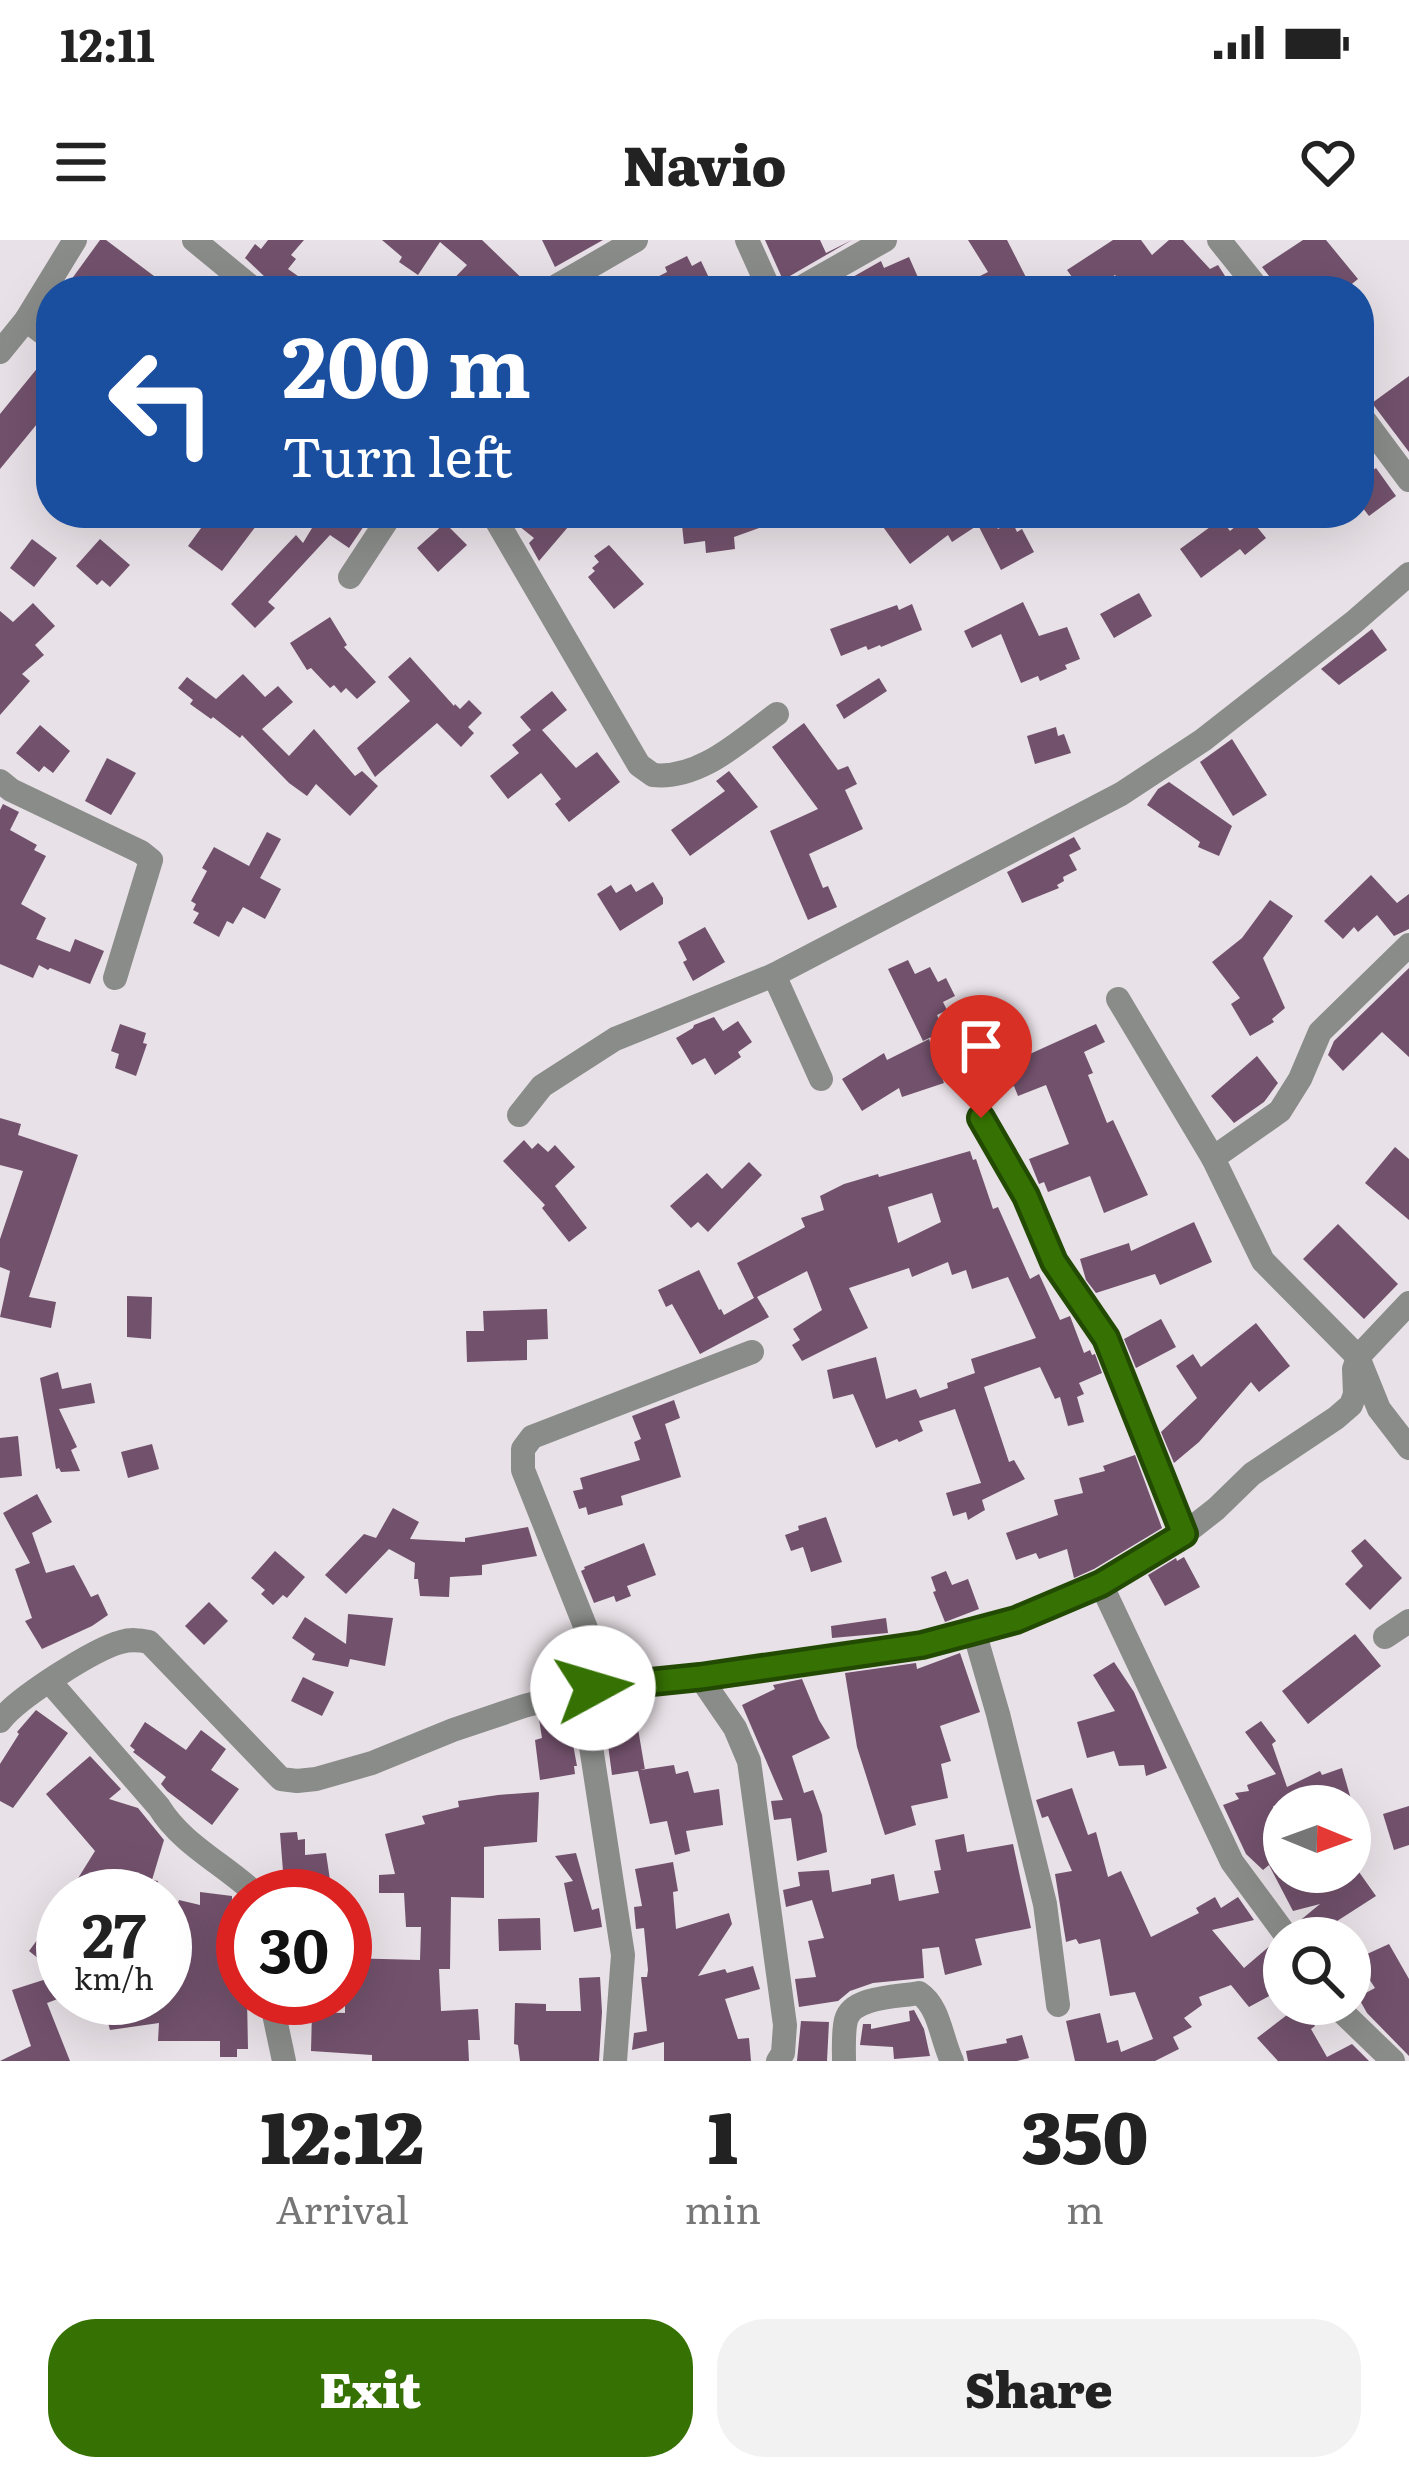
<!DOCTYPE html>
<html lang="en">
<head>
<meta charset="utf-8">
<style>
	body { margin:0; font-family:Literata,serif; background:#f2f2f2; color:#222; height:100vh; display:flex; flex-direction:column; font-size:45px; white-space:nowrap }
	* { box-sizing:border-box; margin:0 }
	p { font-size:39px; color:#767676 }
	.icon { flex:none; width:66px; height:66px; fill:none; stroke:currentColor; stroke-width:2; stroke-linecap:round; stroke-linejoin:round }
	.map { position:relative; height:1821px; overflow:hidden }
	.sheet { display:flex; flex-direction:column; background:#fff; flex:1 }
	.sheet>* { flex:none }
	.guide { position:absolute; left:36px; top:36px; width:1338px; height:252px; border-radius:48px; box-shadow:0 12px 48px #0002; background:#1a4fa0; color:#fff; overflow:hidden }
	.needle { width:78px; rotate:91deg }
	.fabs { position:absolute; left:1263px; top:1545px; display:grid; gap:24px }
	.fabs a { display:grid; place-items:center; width:108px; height:108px; border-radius:50%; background:#fff; box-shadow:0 12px 48px #0002; font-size:60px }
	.speed { position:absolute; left:36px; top:1629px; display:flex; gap:24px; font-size:60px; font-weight:700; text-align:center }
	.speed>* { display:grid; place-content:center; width:156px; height:156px; border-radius:50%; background:#fff; box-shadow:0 12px 48px #0002; line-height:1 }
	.speed small { font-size:30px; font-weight:400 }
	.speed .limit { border:18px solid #d22; background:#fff; color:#111 }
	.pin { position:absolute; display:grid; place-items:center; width:102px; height:102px; color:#fff; margin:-123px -51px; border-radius:50% 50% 50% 0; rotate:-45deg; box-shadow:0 0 12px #0007 }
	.pin .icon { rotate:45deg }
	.me { position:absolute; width:132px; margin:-66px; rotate:84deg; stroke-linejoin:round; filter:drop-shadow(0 0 9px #0008) }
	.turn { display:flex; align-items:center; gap:42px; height:252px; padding:0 48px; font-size:54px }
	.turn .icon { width:156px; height:156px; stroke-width:2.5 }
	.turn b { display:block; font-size:84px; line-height:102px }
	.eta { display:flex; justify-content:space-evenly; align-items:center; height:204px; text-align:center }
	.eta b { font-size:72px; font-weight:800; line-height:84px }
	.button { display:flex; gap:24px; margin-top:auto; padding:24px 48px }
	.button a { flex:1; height:138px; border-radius:48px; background:#367203; color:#fff; font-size:48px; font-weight:800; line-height:138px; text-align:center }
	.button a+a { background:#f2f2f2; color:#222 }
	.status { display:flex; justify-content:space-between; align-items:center; height:84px; padding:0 60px; background:#fff; direction:ltr }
	.status svg { height:33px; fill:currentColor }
	header { display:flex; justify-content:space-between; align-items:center; height:156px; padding:0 48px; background:#fff; font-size:54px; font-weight:800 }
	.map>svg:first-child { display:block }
	.building { fill:#72516c; fill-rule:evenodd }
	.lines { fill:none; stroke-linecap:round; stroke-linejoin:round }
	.street { stroke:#8a8c89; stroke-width:24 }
	.route-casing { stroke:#234a02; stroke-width:30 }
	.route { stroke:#367203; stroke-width:21 }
</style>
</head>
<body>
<div class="status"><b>12:11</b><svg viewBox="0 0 49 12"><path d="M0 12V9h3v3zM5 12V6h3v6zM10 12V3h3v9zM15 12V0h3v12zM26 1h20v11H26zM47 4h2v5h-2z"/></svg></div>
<header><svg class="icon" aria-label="menu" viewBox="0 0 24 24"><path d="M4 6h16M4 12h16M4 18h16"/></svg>Navio<svg class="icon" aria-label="heart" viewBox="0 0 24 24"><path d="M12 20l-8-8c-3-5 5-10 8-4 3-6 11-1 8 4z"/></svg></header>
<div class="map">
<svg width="1409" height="1821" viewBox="0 0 1409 1821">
	<rect width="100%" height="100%" fill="#e8e1e7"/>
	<g class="building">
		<polygon points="100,0 106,0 154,36 144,51 63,51"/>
		<polygon points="268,0 304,0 291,15 296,19 288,29 319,51 272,51 267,39 245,18 255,4 261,9"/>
		<polygon points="382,0 482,0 532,48 532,51 442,51 467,25 440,2 418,35 399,22 402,17"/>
		<polygon points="542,0 603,0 555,27"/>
		<polygon points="765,0 820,0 826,13 852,0 783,40"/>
		<polygon points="968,0 1007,0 1033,51 952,51 981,39 980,36 988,32"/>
		<polygon points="1113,0 1141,0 1152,15 1169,0 1183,0 1210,29 1218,25 1232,47 1234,46 1239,51 1129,51 1115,35 1091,51 1082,51 1067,30"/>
		<polygon points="1303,0 1326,0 1358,39 1343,51 1276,51 1273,41 1262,27"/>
		<polygon points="687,16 692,26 701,21 710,40 688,51 630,51 667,32 665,27"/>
		<polygon points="909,17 924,51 828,51 881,21 884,28"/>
		<polygon points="48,115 51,115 51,167 0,229 0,174"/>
		<polygon points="1409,136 1409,212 1372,163"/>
		<polygon points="1376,228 1396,256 1369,276 1359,263 1359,240"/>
		<polygon points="212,273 247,273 259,282 222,331 188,306"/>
		<polygon points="321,273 352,273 366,283 349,308 330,295 268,362 275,368 255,388 231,364 296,295 303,303"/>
		<polygon points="511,273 580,273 539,321 529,303 534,298 519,286"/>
		<polygon points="710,273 795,273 795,275 734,297 735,309 706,313 705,301 684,304 681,276"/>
		<polygon points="873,273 995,273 990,276 998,289 1012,281 1017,292 1022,289 1034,312 1001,330 978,285 952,302 948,295 910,324"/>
		<polygon points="1248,276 1266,298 1245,315 1240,309 1201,338 1180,309 1221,279 1230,291"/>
		<polygon points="445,283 467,305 438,332 417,308"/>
		<polygon points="32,299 57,318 34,347 10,328"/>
		<polygon points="100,299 130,325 110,347 102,340 97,345 76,326"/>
		<polygon points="609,305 644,344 614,369 588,337 595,331 592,328 599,322 594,316"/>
		<polygon points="1139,353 1152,376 1114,398 1100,374"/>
		<polygon points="1023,362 1039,396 1067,387 1080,419 1065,425 1067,429 1040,441 1038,436 1021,443 1001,394 972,408 964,391"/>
		<polygon points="33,363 55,386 35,405 44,415 22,434 30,441 0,475 0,371 13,382"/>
		<polygon points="912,364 922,390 881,407 880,405 868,410 866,406 841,416 830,389 897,365 899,370"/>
		<polygon points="330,377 347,405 344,407 376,442 357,459 346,448 341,453 334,445 330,448 311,428 307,430 290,403"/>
		<polygon points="1372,389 1387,410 1339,445 1321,429"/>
		<polygon points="410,417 454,466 455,464 460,469 469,460 482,473 468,487 474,493 461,507 437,483 375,537 357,508 410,461 388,437"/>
		<polygon points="243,434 265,457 278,446 293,462 262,489 289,516 314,489 355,536 362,531 378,546 350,576 316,544 307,556 289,543 242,495 240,498 213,477 211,479 190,464 193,460 178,448 187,437 216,459"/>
		<polygon points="879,438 887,451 844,479 836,465"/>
		<polygon points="552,451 567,470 542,490 576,528 597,512 620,542 569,582 555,564 561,559 541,533 508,559 490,536 519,513 512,505 531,490 520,477"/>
		<polygon points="804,483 838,530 848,526 857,544 845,550 863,589 809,614 823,648 828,646 837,667 808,680 770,591 818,569 772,507"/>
		<polygon points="40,485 70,511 53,533 44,526 39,532 16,513"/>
		<polygon points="1056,487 1058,496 1064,494 1071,513 1035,524 1027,496"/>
		<polygon points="1232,499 1267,555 1233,576 1200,522"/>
		<polygon points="107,518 136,533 111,575 85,561"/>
		<polygon points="729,531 758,567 690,616 671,590 725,551 716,541"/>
		<polygon points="1169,542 1232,586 1219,616 1198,607 1200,602 1147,565 1158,549"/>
		<polygon points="3,564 19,572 10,590 37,605 34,610 46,616 21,664 46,678 36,699 70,712 75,699 104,711 90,744 50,728 48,730 39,725 33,738 0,724 0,570"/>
		<polygon points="267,592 281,599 260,638 281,649 265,679 243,667 233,684 227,681 219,697 193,683 199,673 193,670 196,664 191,661 207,631 202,628 214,607 249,626"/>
		<polygon points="1074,597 1081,609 1069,615 1077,630 1063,637 1064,641 1057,645 1059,648 1022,663 1007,632"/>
		<polygon points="1371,635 1397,663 1409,654 1409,689 1394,696 1377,675 1358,692 1354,687 1343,699 1324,681"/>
		<polygon points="653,642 663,658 663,664 620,691 597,654 611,645 616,653 631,644 636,652"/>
		<polygon points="1270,660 1293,676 1263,718 1285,768 1272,779 1274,782 1250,796 1231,764 1240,758 1212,722 1242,698"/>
		<polygon points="705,687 725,722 693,741 683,722 687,720 678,702"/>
		<polygon points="908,720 915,734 930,727 938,742 946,738 955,756 943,762 947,770 937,775 944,791 923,801 888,729"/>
		<polygon points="1409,728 1409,817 1382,792 1343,831 1328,815 1334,801"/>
		<polygon points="714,777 723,791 738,781 752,802 738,812 741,817 715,835 705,818 692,825 676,798 693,788 694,785"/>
		<polygon points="120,784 146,793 143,803 147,804 136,836 115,828 119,814 111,811"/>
		<polygon points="1096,784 1105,802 1084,812 1093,833 1088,835 1107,883 1113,880 1148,955 1104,973 1090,936 1048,952 1044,942 1039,944 1029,919 1069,904 1046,845 1018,856 1014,846 995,856 984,819 1015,805 1021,818"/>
		<polygon points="929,799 944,843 902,857 899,848 862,871 842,839 884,813 887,820"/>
		<polygon points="1257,816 1278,843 1264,862 1234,883 1211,856"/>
		<polygon points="0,878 21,884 18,895 78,915 29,1057 56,1062 51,1088 0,1077 10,1031 0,1027 0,999 23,931 0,925"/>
		<polygon points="524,900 532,909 538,903 548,912 555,905 575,927 555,946 587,988 569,1002 542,968 545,965 503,921"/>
		<polygon points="1395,907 1409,919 1409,980 1365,943"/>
		<path d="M 970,911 L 973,920 L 976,919 L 993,969 L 998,967 L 1030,1039 L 1039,1034 L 1060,1080 L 1070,1076 L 1084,1113 L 1090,1110 L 1092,1115 L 1095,1114 L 1102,1133 L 1079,1143 L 1084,1154 L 1077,1157 L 1084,1182 L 1068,1186 L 1060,1157 L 1055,1159 L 1040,1127 L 984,1147 L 1009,1222 L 1014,1220 L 1025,1239 L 982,1260 L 985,1270 L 968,1280 L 966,1272 L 953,1276 L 946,1253 L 981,1243 L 955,1169 L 919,1181 L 923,1191 L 899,1202 L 897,1199 L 876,1208 L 853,1154 L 833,1159 L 827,1130 L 876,1117 L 886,1159 L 916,1149 L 920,1158 L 948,1148 L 947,1143 L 975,1133 L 971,1119 L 1036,1098 L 1008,1037 L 972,1049 L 966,1030 L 952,1035 L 948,1022 L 912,1037 L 909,1028 L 849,1048 L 868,1088 L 802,1121 L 792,1105 L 800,1100 L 793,1089 L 822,1070 L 807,1031 L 757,1057 L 769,1077 L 700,1114 L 672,1064 L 666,1067 L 658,1050 L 699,1030 L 719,1070 L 721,1069 L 724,1075 L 754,1058 L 737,1023 L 805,987 L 801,978 L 824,970 L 820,956 L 844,944 L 878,934 L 879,937 ZM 932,953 L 941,982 L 898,1003 L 888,967 Z"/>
		<polygon points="749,922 762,935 708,992 698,982 691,988 670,966 707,933 722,949"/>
		<polygon points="1194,982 1212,1022 1160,1045 1155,1034 1096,1053 1086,1040 1080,1019 1129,1003 1131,1011"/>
		<polygon points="1338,984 1398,1044 1364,1079 1303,1019"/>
		<polygon points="127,1056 152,1057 151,1099 127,1097"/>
		<polygon points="547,1069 548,1099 527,1100 527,1120 467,1122 466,1091 484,1091 483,1071"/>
		<polygon points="1161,1079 1176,1107 1136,1128 1124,1099"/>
		<polygon points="1256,1083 1290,1126 1259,1152 1251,1142 1199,1202 1174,1223 1161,1192 1197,1158 1176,1126 1193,1114 1201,1127"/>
		<polygon points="58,1132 62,1149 91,1143 95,1163 59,1169 77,1207 71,1210 80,1231 61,1232 59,1228 56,1229 40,1138"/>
		<polygon points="674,1160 680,1178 665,1184 681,1237 621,1256 623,1265 588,1275 586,1267 579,1269 573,1251 583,1249 580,1238 640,1220 634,1202 641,1199 632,1176"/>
		<polygon points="18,1196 22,1236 0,1238 0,1198"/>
		<polygon points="152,1204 159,1229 128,1238 121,1212"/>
		<polygon points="1135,1215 1162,1288 1094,1329 1074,1338 1067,1309 1039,1319 1036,1313 1016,1320 1006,1293 1058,1275 1054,1260 1083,1253 1079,1238 1105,1231 1103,1226"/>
		<polygon points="37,1254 52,1282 32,1293 46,1333 74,1325 91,1357 98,1354 108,1375 92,1386 42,1409 25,1381 32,1378 15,1329 30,1323 3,1273"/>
		<polygon points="393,1268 419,1282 410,1299 465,1302 465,1298 528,1287 537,1316 482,1325 482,1335 450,1337 449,1357 420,1356 418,1339 414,1339 415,1323 389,1309 346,1354 325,1335 364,1294 376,1298"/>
		<polygon points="826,1277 842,1322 811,1332 803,1307 791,1311 785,1295 799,1290 798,1286"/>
		<polygon points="1365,1299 1402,1338 1370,1370 1345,1344 1363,1326 1351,1311"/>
		<polygon points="644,1303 656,1335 627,1346 631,1356 616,1362 614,1356 594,1363 581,1331 585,1329 584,1327"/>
		<polygon points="275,1311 305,1337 287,1358 283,1355 273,1365 261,1354 265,1350 251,1338"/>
		<polygon points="1184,1317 1200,1347 1165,1366 1148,1335 1176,1318 1177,1321"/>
		<polygon points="946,1331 952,1345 968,1339 979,1369 945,1382 933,1352 936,1351 931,1337"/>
		<polygon points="209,1362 228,1381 204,1405 185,1386"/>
		<polygon points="348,1374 393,1378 385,1426 350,1419 348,1427 312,1420 315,1414 292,1398 305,1377 346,1404"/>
		<polygon points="886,1378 888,1393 832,1398 831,1386"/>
		<polygon points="1355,1394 1381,1426 1308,1484 1282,1451"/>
		<polygon points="960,1413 980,1472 940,1486 951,1521 941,1524 948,1558 911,1566 916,1585 885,1595 857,1507 845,1433 916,1423 917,1429"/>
		<polygon points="1114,1422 1134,1452 1167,1528 1146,1536 1144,1525 1119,1526 1114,1511 1087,1518 1077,1482 1115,1471 1093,1435"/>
		<polygon points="303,1437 334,1452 322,1476 291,1461"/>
		<polygon points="802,1439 819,1480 830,1498 792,1516 804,1553 813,1550 822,1575 827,1612 797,1621 791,1578 774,1580 771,1561 783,1560 742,1465 775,1449 773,1445"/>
		<polygon points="36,1470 68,1493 13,1568 0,1561 0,1524 19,1494 17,1492"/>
		<polygon points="567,1472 577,1526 574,1526 575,1534 540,1540 535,1500 542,1498 539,1479"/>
		<polygon points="636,1477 645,1530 640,1530 674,1525 676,1534 688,1531 694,1553 719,1549 723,1585 686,1591 690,1611 675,1615 667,1581 650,1584 638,1531 612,1535 605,1482"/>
		<polygon points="1261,1481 1276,1501 1272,1504 1287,1547 1320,1531 1322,1535 1342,1528 1353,1566 1337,1566 1332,1553 1315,1562 1313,1558 1297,1566 1273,1566 1278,1578 1271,1581 1284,1603 1284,1632 1359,1632 1376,1656 1334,1683 1342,1698 1304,1698 1297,1683 1320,1664 1293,1671 1269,1625 1263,1630 1246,1614 1223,1565 1239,1559 1235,1553 1249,1551 1247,1545 1276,1534 1245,1492"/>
		<polygon points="145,1482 186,1510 201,1490 226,1509 211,1530 239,1549 212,1585 167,1551 161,1544 166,1537 133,1512 135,1510 130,1506"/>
		<polygon points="90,1516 121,1549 109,1559 138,1568 164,1600 152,1640 158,1641 156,1656 120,1656 90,1637 72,1648 95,1611 46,1554"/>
		<polygon points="1072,1548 1088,1595 1096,1592 1108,1637 1121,1631 1151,1697 1199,1673 1196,1668 1215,1657 1221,1668 1238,1657 1254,1680 1212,1690 1244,1728 1272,1704 1284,1714 1284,1748 1249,1767 1231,1745 1199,1757 1202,1765 1184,1778 1192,1787 1173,1797 1179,1809 1155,1821 1075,1821 1066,1781 1100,1773 1107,1803 1118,1800 1121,1812 1153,1799 1135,1752 1110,1756 1100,1699 1079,1704 1076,1699 1066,1702 1055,1634 1072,1631 1048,1576 1042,1578 1036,1560"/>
		<polygon points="539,1552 537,1602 484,1607 484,1658 451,1657 450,1729 439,1729 441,1771 478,1769 480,1800 468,1800 469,1821 372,1821 372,1815 311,1811 312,1772 345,1773 345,1718 420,1720 421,1687 406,1687 404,1653 379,1653 379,1635 395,1634 385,1594 425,1584 422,1576 459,1567 458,1561 498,1555"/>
		<polygon points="1409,1566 1409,1605 1394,1610 1383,1574"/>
		<polygon points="297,1592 298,1600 305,1599 305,1615 326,1613 330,1640 284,1644 280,1593"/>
		<polygon points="964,1594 967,1612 1013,1604 1031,1688 975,1699 982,1725 945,1735 939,1707 922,1709 924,1738 873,1743 850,1751 838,1761 799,1767 795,1739 816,1737 808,1701 824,1698 812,1660 786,1667 783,1650 800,1646 798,1632 829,1630 832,1652 871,1644 871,1639 894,1634 899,1661 939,1653 934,1631 941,1630 935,1600"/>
		<polygon points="576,1613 592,1670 599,1668 602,1687 574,1692 564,1643 573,1641 555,1616"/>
		<polygon points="673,1622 678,1651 673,1652 676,1689 729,1673 732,1684 698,1736 725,1729 727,1733 753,1726 760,1749 725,1759 738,1799 749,1798 751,1821 664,1821 664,1802 632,1810 634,1793 647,1791 641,1737 647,1737 648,1730 644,1688 636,1689 634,1667 642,1666 635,1629"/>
		<polygon points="200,1652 232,1656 231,1715 243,1716 243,1758 247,1758 248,1809 237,1809 237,1817 220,1817 220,1801 158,1801 159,1783 110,1790 101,1758 165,1758 165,1705 179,1660 200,1665"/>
		<polygon points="63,1665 63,1757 47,1763 70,1821 0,1821 31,1806 12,1750 59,1735 29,1711"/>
		<polygon points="540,1678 541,1710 499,1711 498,1679"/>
		<polygon points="1389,1704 1409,1739 1409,1816 1367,1773 1358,1757 1375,1748 1356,1719"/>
		<polygon points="600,1737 602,1772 599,1821 520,1821 518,1805 514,1804 515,1763 546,1764 546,1771 581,1771 579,1738"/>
		<polygon points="1300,1765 1315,1786 1311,1789 1327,1817 1352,1804 1369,1821 1278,1821 1257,1798"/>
		<polygon points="914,1770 924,1789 930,1816 894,1819 893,1807 860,1805 863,1784 871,1784 871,1789 910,1781 909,1771"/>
		<polygon points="801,1781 829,1782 827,1821 797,1821"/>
		<polygon points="1022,1795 1029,1818 1017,1821 968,1821 966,1811 1007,1803 1006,1799"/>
	</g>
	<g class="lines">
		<g class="street">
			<polyline points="194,0 256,51"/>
			<polyline points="747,0 770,51"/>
			<polyline points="1219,0 1260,51"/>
			<polyline points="548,51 636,0"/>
			<polyline points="795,51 885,0"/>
			<polyline points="26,80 51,99"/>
			<polyline points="0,112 26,80 75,0"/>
			<polyline points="1359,173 1409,240"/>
			<path d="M 492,273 L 639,525 L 653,535 C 700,540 741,500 777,474"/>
			<polyline points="350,337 392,273"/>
			<polyline points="0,541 11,550 141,612 151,620 115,738"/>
			<polyline points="1118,759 1213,918 1263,1021 1358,1117 1379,1169 1409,1208"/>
			<polyline points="821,839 774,735 1121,554 1203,500 1354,382 1409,334"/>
			<polyline points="519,875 542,846 615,799 774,735"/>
			<polyline points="981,878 1026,955 1054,1022 1106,1098 1184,1294"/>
			<polyline points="1213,918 1280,871 1300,839 1320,792 1409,705"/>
			<polyline points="1101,1344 1232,1622 1288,1698"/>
			<polyline points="974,1391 998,1474 1045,1664 1058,1765"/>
			<polyline points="1385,1397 1409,1381"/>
			<polyline points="700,1437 735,1488 749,1521 785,1785 783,1813 778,1821"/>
			<path d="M 50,1442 L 159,1567 C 182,1605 226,1625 258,1656"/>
			<path d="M 0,1481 C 16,1459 94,1409 121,1402 C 131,1399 139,1400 149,1402 L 281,1539 L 297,1541 L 316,1539 L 372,1523 L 453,1490 L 524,1466 L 593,1448 L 700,1437 L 922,1405 L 1016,1380 L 1101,1344 L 1184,1294 L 1216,1269 L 1252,1234 L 1336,1178 L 1351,1165 L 1355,1154 L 1354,1129 L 1358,1117 L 1409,1063"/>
			<polyline points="275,1758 274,1774 284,1821"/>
			<polyline points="1334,1764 1393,1821"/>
			<polyline points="615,1821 623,1715 588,1487 597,1427 593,1406 523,1230 523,1209 532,1197 752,1112"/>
			<path d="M 844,1821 C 844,1808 843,1792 846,1780 C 852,1756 899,1757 919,1753 C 940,1767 941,1799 952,1821"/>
		</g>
	</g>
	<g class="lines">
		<g class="route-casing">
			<polyline id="route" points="593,1448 700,1437 922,1405 1016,1380 1101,1344 1184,1294 1106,1098 1054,1022 1026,956 981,878"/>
		</g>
		<use href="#route" class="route"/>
	</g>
</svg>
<div class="fabs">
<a><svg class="needle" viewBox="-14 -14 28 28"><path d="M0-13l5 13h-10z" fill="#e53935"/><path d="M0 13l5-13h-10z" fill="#767676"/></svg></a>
<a><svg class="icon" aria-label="search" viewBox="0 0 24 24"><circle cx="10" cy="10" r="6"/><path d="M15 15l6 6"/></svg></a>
</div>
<div class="speed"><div>27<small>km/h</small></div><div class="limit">30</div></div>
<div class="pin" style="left:981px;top:878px;background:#d93025"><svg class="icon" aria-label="arrive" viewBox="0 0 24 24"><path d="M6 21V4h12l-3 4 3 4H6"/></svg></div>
<svg class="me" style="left:593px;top:1448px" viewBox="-20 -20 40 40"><circle r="19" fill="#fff"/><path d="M0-13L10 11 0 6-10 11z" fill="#367203"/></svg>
<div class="guide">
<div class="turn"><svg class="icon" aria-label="left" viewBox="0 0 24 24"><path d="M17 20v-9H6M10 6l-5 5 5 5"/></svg><div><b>200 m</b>Turn left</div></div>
</div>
</div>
<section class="sheet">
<div class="eta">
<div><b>12:12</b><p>Arrival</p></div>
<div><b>1</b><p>min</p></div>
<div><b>350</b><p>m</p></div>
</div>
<div class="button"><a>Exit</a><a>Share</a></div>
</section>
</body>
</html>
